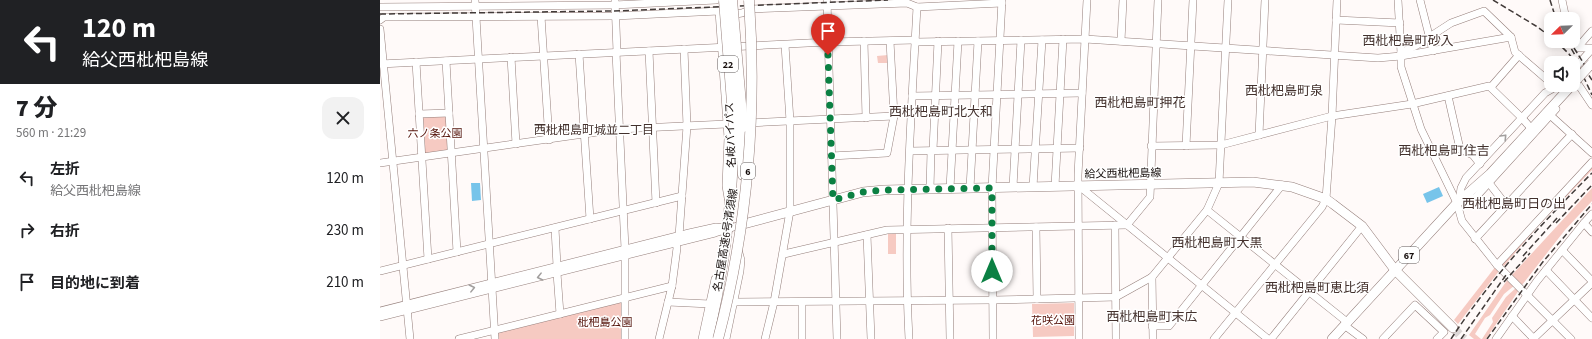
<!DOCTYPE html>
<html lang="ja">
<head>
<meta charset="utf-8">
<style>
	body { margin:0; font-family:"Source Sans 3","Noto Sans JP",sans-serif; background:#f2f2f2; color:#202124; height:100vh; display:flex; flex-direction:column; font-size:15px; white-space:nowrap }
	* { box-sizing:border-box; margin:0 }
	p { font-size:13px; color:#757577 }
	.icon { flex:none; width:22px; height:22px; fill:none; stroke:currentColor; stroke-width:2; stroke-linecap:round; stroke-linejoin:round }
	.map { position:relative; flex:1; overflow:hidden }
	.panel { display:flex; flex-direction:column; background:#fff; width:380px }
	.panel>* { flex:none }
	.banner { background:#202124; color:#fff; overflow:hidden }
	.needle { width:26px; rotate:247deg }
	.controls { position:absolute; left:1164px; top:12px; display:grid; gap:8px }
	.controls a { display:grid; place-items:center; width:36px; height:36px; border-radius:8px; background:#fff; box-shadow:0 2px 10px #0003; font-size:20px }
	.pin { position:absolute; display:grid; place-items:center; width:34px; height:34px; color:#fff; margin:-41px -17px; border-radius:50% 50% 50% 0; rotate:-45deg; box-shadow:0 0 4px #0007 }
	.pin .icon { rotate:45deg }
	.me { position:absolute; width:44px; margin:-22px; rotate:0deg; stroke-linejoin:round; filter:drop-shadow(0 0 3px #0008) }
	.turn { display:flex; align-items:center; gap:14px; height:84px; padding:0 16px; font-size:18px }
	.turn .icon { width:52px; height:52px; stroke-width:2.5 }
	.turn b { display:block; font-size:28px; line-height:34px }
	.round { display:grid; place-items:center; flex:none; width:42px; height:42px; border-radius:12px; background:#f2f2f2 }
	.summary { display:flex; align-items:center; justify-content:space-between; height:68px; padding:0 16px }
	h1 { font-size:24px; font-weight:800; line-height:30px }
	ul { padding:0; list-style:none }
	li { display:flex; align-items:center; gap:12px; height:52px; padding:0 16px }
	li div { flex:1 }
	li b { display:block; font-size:15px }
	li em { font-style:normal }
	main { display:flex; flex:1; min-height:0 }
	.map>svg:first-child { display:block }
	.green { fill:#f6cac2 }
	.water { fill:#77c4ea }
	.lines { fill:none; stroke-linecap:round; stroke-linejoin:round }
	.major-tunnel { stroke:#dcd7d6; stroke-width:9; stroke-dasharray:9 4.5; stroke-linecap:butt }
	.minor-casing { stroke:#957f7b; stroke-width:8 }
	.major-casing { stroke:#957f7b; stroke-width:10 }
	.highway-casing { stroke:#957f7b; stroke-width:11 }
	.minor { stroke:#fff; stroke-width:7 }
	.major { stroke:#fff; stroke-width:9 }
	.highway { stroke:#fff; stroke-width:10 }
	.rail { stroke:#423b39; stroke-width:1.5; stroke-dasharray:6 3; stroke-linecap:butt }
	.major-bridge-casing { stroke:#957f7b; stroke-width:10; stroke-linecap:butt }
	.highway-bridge-casing { stroke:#957f7b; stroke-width:11; stroke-linecap:butt }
	.major-bridge { stroke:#fff; stroke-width:9 }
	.highway-bridge { stroke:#fff; stroke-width:10 }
	.oneway { stroke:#a29f9e }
	.route { stroke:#0b8043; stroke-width:7; stroke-dasharray:0 12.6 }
	.labels { text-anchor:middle; stroke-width:3; stroke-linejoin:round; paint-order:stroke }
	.shield { fill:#fff; stroke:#5d5756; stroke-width:1 }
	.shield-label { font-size:10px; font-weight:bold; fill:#170f0d }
	.park-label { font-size:11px; fill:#541209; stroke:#fff }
	.street-label { font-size:11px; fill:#170f0d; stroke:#fff }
	.neighbourhood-label { font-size:12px; fill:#43312d; stroke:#fff }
	.quarter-label { font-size:13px; fill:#43312d; stroke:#fff }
</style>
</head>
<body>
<main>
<section class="panel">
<div class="banner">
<div class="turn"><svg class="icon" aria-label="left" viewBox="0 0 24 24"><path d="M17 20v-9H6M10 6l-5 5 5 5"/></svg><div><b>120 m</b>給父西枇杷島線</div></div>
</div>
<div class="summary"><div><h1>7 分</h1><p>560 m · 21:29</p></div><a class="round"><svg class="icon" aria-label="close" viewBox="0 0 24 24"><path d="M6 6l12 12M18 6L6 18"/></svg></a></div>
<ul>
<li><svg class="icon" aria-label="left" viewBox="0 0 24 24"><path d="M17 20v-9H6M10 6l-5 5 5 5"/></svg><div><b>左折</b><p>給父西枇杷島線</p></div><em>120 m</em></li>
<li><svg class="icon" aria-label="right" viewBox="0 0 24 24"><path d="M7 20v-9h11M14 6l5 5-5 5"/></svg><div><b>右折</b></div><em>230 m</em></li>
<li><svg class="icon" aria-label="arrive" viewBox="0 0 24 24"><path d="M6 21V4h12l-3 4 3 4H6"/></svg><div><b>目的地に到着</b></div><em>210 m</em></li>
</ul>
</section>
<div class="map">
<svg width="1212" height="339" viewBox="0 0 1212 339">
	<rect width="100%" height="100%" fill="#fffaf9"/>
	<g class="green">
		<polygon points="508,55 509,63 498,63 497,56"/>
		<polygon points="66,114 70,150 45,155 43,116"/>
		<polygon points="1212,164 1212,170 1159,225 1124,266 1121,263"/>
		<polygon points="1212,188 1212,201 1185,230 1142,285 1132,275"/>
		<rect x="508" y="232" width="8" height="22"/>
		<polygon points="1116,266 1119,271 1078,324 1074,320"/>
		<polygon points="1128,279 1135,285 1124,294 1110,315 1105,318 1095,334 1101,339 1094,339 1089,335"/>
		<polygon points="1137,287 1139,290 1106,339 1102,339 1113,322 1112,318 1126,297"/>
		<polygon points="240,301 243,304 242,339 118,339 118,333 119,332"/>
		<polygon points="694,303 694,336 653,337 652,304"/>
	</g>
	<g class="water">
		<polygon points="91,183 100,183 101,200 92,201"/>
		<polygon points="1059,187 1063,196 1047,203 1043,194"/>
	</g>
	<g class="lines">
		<polyline class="major-tunnel" points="1073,328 1084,339"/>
		<g class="minor-casing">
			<g id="minor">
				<polyline points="95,0 115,339"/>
				<polyline points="235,0 237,52"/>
				<polyline points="447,0 457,339"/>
				<polyline points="1018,0 1021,53 1021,67 1041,129 1077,203 1082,221 1117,265 1191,339"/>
				<polyline points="1040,0 1053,51"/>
				<polyline points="1182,0 1186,19"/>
				<polyline points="0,7 234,5 336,0"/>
				<polyline points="350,15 362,13 372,9 527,3 537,7 622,3"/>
				<polyline points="161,16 169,140"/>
				<polyline points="0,20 4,17 235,16 339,11 348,138 346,186 348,198"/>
				<polyline points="956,20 1020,23"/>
				<polyline points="0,29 30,339"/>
				<polyline points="1193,37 1199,48 1212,48"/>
				<polyline points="484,41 486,118"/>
				<polyline points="741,41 743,0"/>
				<polyline points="535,42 705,39 998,58 1021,56 1131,37 1135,52 1171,83"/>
				<polyline points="1198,47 1212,31"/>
				<polyline points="269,51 276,203"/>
				<polyline points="236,52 245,249 245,339"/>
				<polyline points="1021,53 1037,45 1071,23 1104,11 1131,37"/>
				<polyline points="199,54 210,219"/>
				<polyline points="131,57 136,144"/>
				<polyline points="66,61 77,252"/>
				<polyline points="36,62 48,259"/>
				<polyline points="0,64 448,42 535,40"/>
				<polyline points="1193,70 1212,49"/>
				<polyline points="1198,84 1212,105"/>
				<polyline points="1111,87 1139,55"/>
				<polyline points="532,96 702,93"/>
				<polyline points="1068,96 1080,149 1093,155 1100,164"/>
				<polyline points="39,114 69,113"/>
				<polyline points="1170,115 1212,153"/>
				<polyline points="879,135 885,0"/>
				<polyline points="771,146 841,145 952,116 1032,104 1109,86 1142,118 1149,126"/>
				<polyline points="806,146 813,0"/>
				<polyline points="553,150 558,41"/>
				<polyline points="530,151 700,148"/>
				<polyline points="451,156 507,153 514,116"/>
				<polyline points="0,163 239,129 514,116 510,41"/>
				<polyline points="1109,183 1126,205"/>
				<polyline points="675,186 683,39"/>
				<polyline points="699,186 888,339"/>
				<polyline points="633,187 641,40"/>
				<polyline points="653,187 662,40"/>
				<polyline points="570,188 578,41"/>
				<polyline points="590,188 598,41"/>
				<polyline points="550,189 551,151"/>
				<polyline points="1086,197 1090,199 1096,197 1176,109"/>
				<polyline points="1079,202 1081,188 1086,178 1165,93 1179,85"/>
				<polyline points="827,210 967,322"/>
				<polyline points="1212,214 1204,223 1212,232"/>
				<polyline points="735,225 736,339"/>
				<polyline points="656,227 657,299"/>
				<polyline points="175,228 177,266"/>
				<polyline points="568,228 570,339"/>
				<polyline points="487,235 491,339"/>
				<polyline points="299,236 307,126 304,49"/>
				<polyline points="1095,239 1192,134"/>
				<polyline points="1182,250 1212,281"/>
				<polyline points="404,254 507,230 747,225 770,197 778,0"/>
				<polyline points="1117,265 1212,162"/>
				<polyline points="1166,270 1212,318"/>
				<polyline points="0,271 302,196"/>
				<polyline points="177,273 180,314"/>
				<polyline points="772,277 773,339"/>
				<polyline points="288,302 330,304"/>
				<polyline points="355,302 613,300 736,297 772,277 827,210 839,183 848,0"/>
				<polyline points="422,302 422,339"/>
				<polyline points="0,311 309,233 336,227 346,228"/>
				<polyline points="1132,316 1154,339"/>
				<polyline points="0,317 335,233 360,225"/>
				<polyline points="964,325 983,339"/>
				<polyline points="772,326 789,326 902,185"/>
				<polyline points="79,339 292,286"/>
				<polyline points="279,339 292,286 297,248 296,243"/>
				<polyline points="322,339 335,279"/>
				<polyline points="346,339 360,271 361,260 358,249"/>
				<polyline points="385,339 394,302 410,211 410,121 405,45"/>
				<path d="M 529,339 C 523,228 531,118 537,7"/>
				<polyline points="613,339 612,188 622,0"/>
				<polyline points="699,339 698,175 707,0"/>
				<polyline points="834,339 942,207 946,199 952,116 957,0"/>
				<polyline points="891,339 982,226"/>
				<polyline points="1003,339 1035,305 1064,332 1057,339"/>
				<polyline points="1116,339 1157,281 1204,223"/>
				<polyline points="1153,339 1212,283"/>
			</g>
		</g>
		<g class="major-casing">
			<g id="major">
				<polyline points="360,225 483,192 504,190 873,182 912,187 946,199 953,204 982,226 1015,270 1073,328"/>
				<polyline points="952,339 1077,203 1110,174 1192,85"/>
			</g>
		</g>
		<g class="highway-casing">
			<g id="highway">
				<polyline points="363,127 363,175"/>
				<path d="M 328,339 C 344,270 353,199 354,128"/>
			</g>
		</g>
		<use href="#minor" class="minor"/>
		<use href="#major" class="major"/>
		<use href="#highway" class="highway"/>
		<g class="rail">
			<polyline points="1113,0 1156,26 1171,37"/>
			<polyline points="1170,0 1176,19"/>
			<polyline points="0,14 234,11 508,0"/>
			<polyline points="1176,41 1189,54 1200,69 1212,95"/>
			<polyline points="1187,41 1195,55"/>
			<polyline points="1194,48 1209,72"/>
			<polyline points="1204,68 1212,80"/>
			<polyline points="1176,223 1212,185"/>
			<polyline points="1143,256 1178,217"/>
			<polyline points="1124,282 1150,253"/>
			<path d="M 1071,339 C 1111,278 1161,224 1212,173"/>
			<polyline points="1081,339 1126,275"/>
			<polyline points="1107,339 1162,263 1212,204"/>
		</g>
		<g class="major-bridge-casing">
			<polyline id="major-bridge" points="1193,84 1212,63"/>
		</g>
		<g class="highway-bridge-casing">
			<g id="highway-bridge">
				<polyline points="344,0 354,128"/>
				<polyline points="352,0 363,127"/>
				<path d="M 338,339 C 367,229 377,114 369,0"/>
			</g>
		</g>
		<use href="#major-bridge" class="major-bridge"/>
		<use href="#highway-bridge" class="highway-bridge"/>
	</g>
	<defs><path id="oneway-chevron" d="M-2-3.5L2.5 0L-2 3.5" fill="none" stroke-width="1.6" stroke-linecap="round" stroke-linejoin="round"/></defs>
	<g class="oneway">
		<use href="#oneway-chevron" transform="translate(1124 137) rotate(-47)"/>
		<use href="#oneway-chevron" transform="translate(160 277) rotate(166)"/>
		<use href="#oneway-chevron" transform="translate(92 288) rotate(-14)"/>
	</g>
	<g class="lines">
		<polyline class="route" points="448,55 453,200 483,192 504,190 612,188 612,271"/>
	</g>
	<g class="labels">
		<g class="shield">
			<rect x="338" y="56" width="20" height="16" rx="3"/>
			<rect x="361" y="163" width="14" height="16" rx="3"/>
			<rect x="1019" y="247" width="20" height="16" rx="3"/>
		</g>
		<g class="shield-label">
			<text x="348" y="68">22</text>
			<text x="368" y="175">6</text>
			<text x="1029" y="259">67</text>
		</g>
		<g class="park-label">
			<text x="55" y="137">六ノ条公園</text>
			<text x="673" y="324">花咲公園</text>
			<text x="225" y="326">枇杷島公園</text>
		</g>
		<g class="street-label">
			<text transform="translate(350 135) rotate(-92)" y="4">名岐バイパス</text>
			<text transform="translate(743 173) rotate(-1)" y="4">給父西枇杷島線</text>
			<text transform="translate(345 240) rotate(-81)" y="4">名古屋高速6号清須線</text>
		</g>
		<g class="neighbourhood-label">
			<text x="214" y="134">西枇杷島町城並二丁目</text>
		</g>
		<g class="quarter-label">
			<text x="1028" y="45">西枇杷島町砂入</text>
			<text x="904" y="95">西枇杷島町泉</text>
			<text x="760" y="107">西枇杷島町押花</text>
			<text x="561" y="116">西枇杷島町北大和</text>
			<text x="1064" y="155">西枇杷島町住吉</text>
			<text x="1134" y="208">西枇杷島町日の出</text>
			<text x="837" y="247">西枇杷島町大黒</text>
			<text x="937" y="292">西枇杷島町恵比須</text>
			<text x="772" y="321">西枇杷島町末広</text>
		</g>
	</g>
</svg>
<div class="controls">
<a><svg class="needle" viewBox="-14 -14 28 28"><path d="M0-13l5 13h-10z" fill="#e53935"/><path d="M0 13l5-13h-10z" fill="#757577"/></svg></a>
<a><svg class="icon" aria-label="sound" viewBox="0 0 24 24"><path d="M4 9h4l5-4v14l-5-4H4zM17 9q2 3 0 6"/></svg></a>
</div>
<div class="pin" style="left:448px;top:55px;background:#d93025"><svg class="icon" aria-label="arrive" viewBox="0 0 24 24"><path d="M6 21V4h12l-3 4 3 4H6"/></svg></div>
<svg class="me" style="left:612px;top:271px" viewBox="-20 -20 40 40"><circle r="19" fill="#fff"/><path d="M0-13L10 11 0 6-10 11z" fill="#0b8043"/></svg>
</div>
</main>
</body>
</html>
